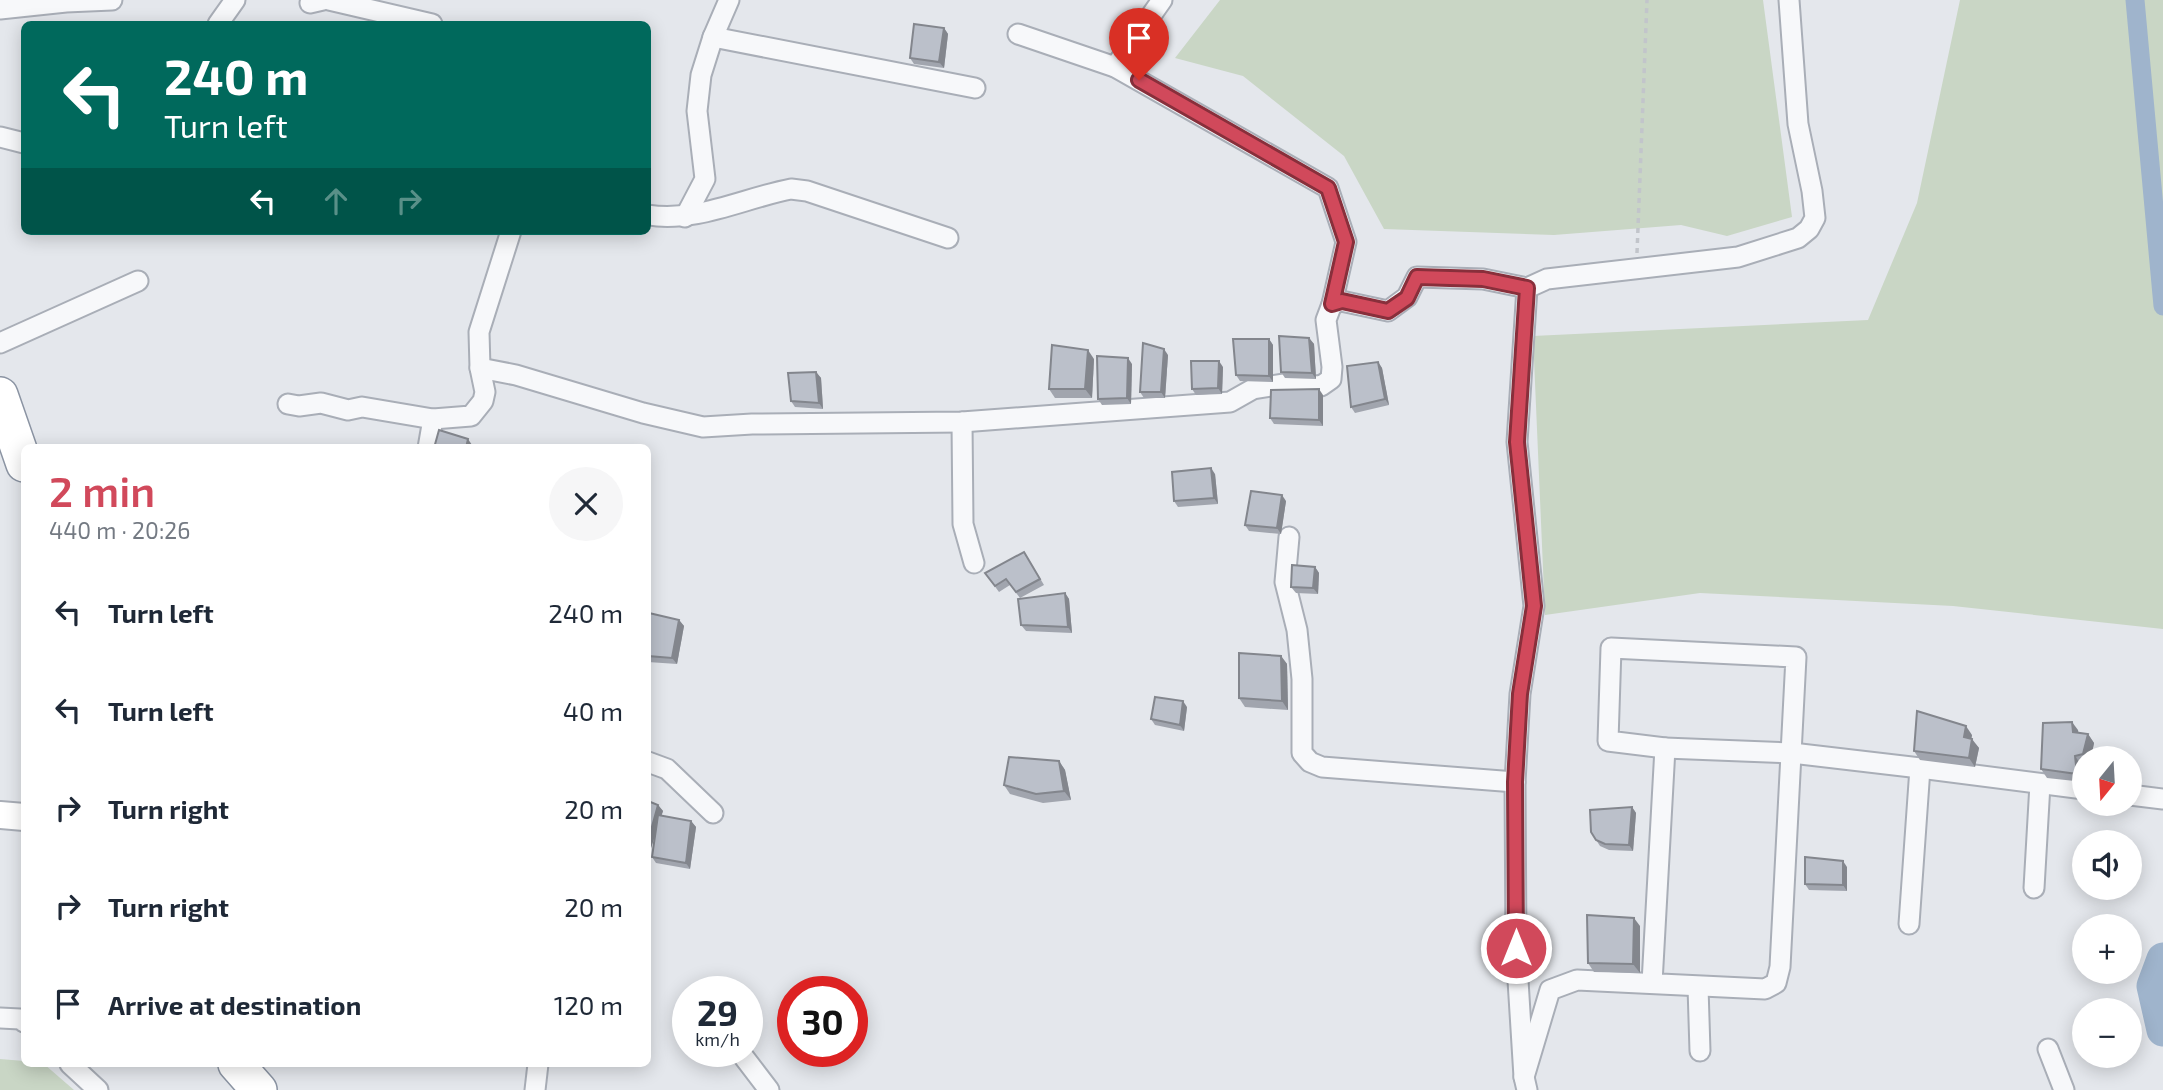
<!DOCTYPE html>
<html lang="en">
<head>
<meta charset="utf-8">
<style>
	body { margin:0; font-family:"Exo 2",sans-serif; background:#f6f6f7; color:#1f2937; height:100vh; display:flex; flex-direction:column; font-size:26px; white-space:nowrap }
	* { box-sizing:border-box; margin:0 }
	p { font-size:23px; color:#747a83 }
	.icon { flex:none; width:38px; height:38px; fill:none; stroke:currentColor; stroke-width:2; stroke-linecap:round; stroke-linejoin:round }
	.map { position:relative; flex:1; overflow:hidden }
	.details { position:absolute; left:21px; top:444px; width:630px; height:623px; display:flex; flex-direction:column; background:#fff; border-radius:10px; box-shadow:0 4px 18px #0003 }
	.details>* { flex:none }
	.banner { position:absolute; left:21px; top:21px; width:630px; height:214px; border-radius:10px; box-shadow:0 4px 18px #0003; background:#00695c; color:#fff; overflow:hidden }
	.needle { width:46px; rotate:198deg }
	.buttons { position:absolute; left:2072px; top:746px; display:grid; gap:14px }
	.buttons a { display:grid; place-items:center; width:70px; height:70px; border-radius:50%; background:#fff; box-shadow:0 4px 18px #0003; font-size:35px }
	.speed { position:absolute; left:672px; top:976px; display:flex; gap:14px; font-size:35px; font-weight:700; text-align:center }
	.speed>* { display:grid; place-content:center; width:91px; height:91px; border-radius:50%; background:#fff; box-shadow:0 4px 18px #0003; line-height:1 }
	.speed small { font-size:18px; font-weight:400 }
	.speed .limit { border:10px solid #d22; background:#fff; color:#111 }
	.pin { position:absolute; display:grid; place-items:center; width:60px; height:60px; color:#fff; margin:-72px -30px; border-radius:50% 50% 50% 0; rotate:-45deg; box-shadow:0 0 7px #0007 }
	.pin .icon { rotate:45deg }
	.me { position:absolute; width:77px; margin:-38px; rotate:0deg; stroke-linejoin:round; filter:drop-shadow(0 0 5px #0008) }
	.turn { display:flex; align-items:center; gap:24px; height:147px; padding:0 28px; font-size:32px }
	.turn .icon { width:91px; height:91px; stroke-width:2.5 }
	.turn b { display:block; font-size:49px; line-height:60px }
	.lanes { display:flex; align-items:center; height:66px; padding:0 28px; background:#0003; justify-content:center; gap:35px; direction:ltr }
	.lanes .off { opacity:.35 }
	.round { display:grid; place-items:center; flex:none; width:74px; height:74px; border-radius:37px; background:#f6f6f7 }
	.overview { display:flex; align-items:center; justify-content:space-between; height:119px; padding:0 28px }
	h1 { font-size:42px; font-weight:600; line-height:52px; color:#d1495b }
	ul { padding:0; list-style:none }
	li { display:flex; align-items:center; gap:21px; height:98px; padding:0 28px }
	li div { flex:1 }
	li b { display:block; font-size:26px }
	li em { font-style:normal }
	.map>svg:first-child { display:block }
	.green { fill:#c9d6c5 }
	.lines { fill:none; stroke-linecap:round; stroke-linejoin:round }
	.canal { stroke:#9fb4cc; stroke-width:19 }
	.river { stroke:#9fb4cc; stroke-width:33 }
	.street-casing { stroke:#a9aeb7; stroke-width:23 }
	.secondary-casing { stroke:#a9aeb7; stroke-width:30 }
	.highway-casing { stroke:#8b94a3; stroke-width:38 }
	.path { stroke:#c2c5cb; stroke-width:3.5; stroke-dasharray:5 5; stroke-linecap:butt }
	.street { stroke:#f7f8fa; stroke-width:19 }
	.secondary { stroke:#fff; stroke-width:26 }
	.highway { stroke:#fff; stroke-width:35 }
	.wall { fill:#a1a5ae }
	.shaded-wall { fill:#83868d }
	.building { fill:#bbc0ca; stroke:#83868d; stroke-width:2 }
	.route-casing { stroke:#882f3b; stroke-width:18 }
	.route { stroke:#d1495b; stroke-width:12 }
</style>
</head>
<body>
<div class="map">
<svg width="2163" height="1090" viewBox="0 0 2163 1090">
	<rect width="100%" height="100%" fill="#e4e7ec"/>
	<g class="green">
		<polygon points="1220,0 1763,0 1792,217 1727,236 1681,225 1554,235 1384,229 1344,156 1243,76 1175,58"/>
		<polygon points="1960,0 2163,0 2163,629 1953,606 1700,593 1545,615 1533,336 1868,320 1917,203"/>
		<polygon points="0,1059 24,1061 24,1064 44,1064 74,1090 0,1090"/>
	</g>
	<g class="lines">
		<polyline class="canal" points="2135,0 2163,306"/>
		<polyline class="river" points="2163,959 2153,986 2163,1030"/>
		<g class="street-casing">
			<g id="street">
				<polyline points="329,0 432,24"/>
				<polyline points="729,0 713,37 975,88"/>
				<polyline points="310,3 323,0"/>
				<polyline points="0,9 66,2 112,0"/>
				<polyline points="218,24 235,0"/>
				<polyline points="1115,67 1162,0"/>
				<polyline points="0,137 24,143"/>
				<path d="M 648,215 C 696,223 744,198 791,189 L 807,191 L 948,238"/>
				<polyline points="685,217 705,179 697,111 701,75 713,37"/>
				<polyline points="1332,304 1341,301 1388,311 1407,297 1417,277 1483,279 1527,288 1547,279 1738,257 1798,238 1809,229 1815,218 1812,191 1798,124 1789,0"/>
				<polyline points="0,343 138,281"/>
				<polyline points="480,368 516,375 643,413 703,427 752,424 962,422 1230,402 1253,389 1283,384 1321,386 1331,379 1332,367 1326,320 1332,304 1346,242 1328,188 1115,67 1018,34"/>
				<polyline points="288,404 299,406 321,403 348,410 362,407 433,419 471,416 483,401 485,392 480,368 479,332 511,231"/>
				<polyline points="962,422 963,524 974,563"/>
				<polyline points="428,448 433,419"/>
				<polyline points="1289,537 1285,582 1297,630 1302,679 1302,753 1310,762 1322,767 1515,782"/>
				<polyline points="1665,748 1792,753 1920,768 1909,924"/>
				<polyline points="648,762 667,769 713,813"/>
				<polyline points="1920,768 2084,789"/>
				<polyline points="2130,795 2163,799"/>
				<polyline points="2034,888 2040,784"/>
				<polyline points="1698,987 1700,1051"/>
				<polyline points="0,1018 20,1019 24,1022"/>
				<polyline points="2048,1049 2064,1090"/>
				<polyline points="740,1052 769,1090"/>
				<polyline points="70,1064 98,1090"/>
				<polyline points="1524,1077 1550,990 1577,980 1765,989 1776,983 1780,967 1796,657 1611,648 1608,741 1665,748 1652,983"/>
				<polyline points="535,1090 538,1064"/>
				<polyline points="1527,1090 1524,1077 1516,948 1515,782 1520,694 1534,606 1517,442 1527,288"/>
			</g>
		</g>
		<g class="secondary-casing">
			<polyline id="secondary" points="0,815 24,817"/>
		</g>
		<g class="highway-casing">
			<g id="highway">
				<polyline points="0,395 24,464"/>
				<polyline points="236,1064 259,1090"/>
			</g>
		</g>
		<polyline class="path" points="1637,253 1647,0"/>
		<use href="#street" class="street"/>
		<use href="#secondary" class="secondary"/>
		<use href="#highway" class="highway"/>
	</g>
	<g class="wall">
		<polygon points="944,28 948,34 944,68 914,64 910,58"/>
		<polygon points="1309,338 1314,344 1316,379 1285,378 1281,372"/>
		<polygon points="1269,339 1273,345 1273,382 1240,381 1236,375"/>
		<polygon points="1168,355 1165,398 1144,398 1140,392"/>
		<polygon points="1094,359 1092,398 1055,398 1049,389"/>
		<polygon points="1378,362 1382,368 1389,405 1355,413 1351,407"/>
		<polygon points="1132,364 1131,404 1102,405 1098,399"/>
		<polygon points="1223,367 1222,394 1196,395 1192,389"/>
		<polygon points="816,372 821,378 823,409 795,407 791,401"/>
		<polygon points="1323,395 1323,426 1274,424 1270,418"/>
		<polygon points="1215,474 1218,504 1178,507 1174,501"/>
		<polygon points="1286,501 1281,534 1249,531 1245,525"/>
		<polygon points="1028,558 1044,585 1020,598 1010,585 999,592 985,573"/>
		<polygon points="1315,567 1319,573 1318,594 1296,593 1291,587"/>
		<polygon points="1065,593 1069,599 1072,633 1026,631 1021,625"/>
		<polygon points="648,617 679,620 684,626 677,664 648,662"/>
		<polygon points="1281,656 1287,664 1288,710 1245,707 1239,698"/>
		<polygon points="1187,707 1184,731 1155,725 1151,719"/>
		<polygon points="2078,730 2078,733 2088,734 2094,743 2091,758 2084,758 2084,764 2081,765 2084,782 2047,778 2041,769"/>
		<polygon points="1972,735 1971,739 1979,748 1975,767 1920,760 1914,751"/>
		<polygon points="1059,761 1065,770 1071,800 1043,803 1010,794 1004,785"/>
		<polygon points="648,801 658,805 663,811 661,816 691,821 696,827 690,869 656,863 652,857 654,838 651,848 648,847"/>
		<polygon points="1632,807 1636,813 1633,851 1609,850 1600,846 1591,832"/>
		<polygon points="1847,867 1847,891 1809,890 1805,884"/>
		<polygon points="1640,926 1640,973 1594,972 1588,963"/>
	</g>
	<g class="shaded-wall">
		<polygon points="944,28 948,34 944,68 939,62"/>
		<polygon points="1309,338 1314,344 1316,379 1312,373"/>
		<polygon points="1269,339 1273,345 1273,382 1269,376"/>
		<polygon points="1164,349 1168,355 1165,398 1161,392"/>
		<polygon points="1088,350 1094,359 1092,398 1085,389"/>
		<polygon points="1128,358 1132,364 1131,404 1127,398"/>
		<polygon points="1219,361 1223,367 1222,394 1218,388"/>
		<polygon points="1378,362 1382,368 1389,405 1385,399"/>
		<polygon points="816,372 821,378 823,409 819,403"/>
		<polygon points="1319,389 1323,395 1323,426 1319,420"/>
		<polygon points="468,439 474,448 466,448"/>
		<polygon points="1211,468 1215,474 1218,504 1214,498"/>
		<polygon points="1282,495 1286,501 1281,534 1277,528"/>
		<polygon points="1315,567 1319,573 1318,594 1313,588"/>
		<polygon points="1065,593 1069,599 1072,633 1068,627"/>
		<polygon points="679,620 684,626 677,664 672,658"/>
		<polygon points="1281,656 1287,664 1288,710 1282,701"/>
		<polygon points="1183,701 1187,707 1184,731 1180,725"/>
		<polygon points="2072,722 2078,730 2080,741 2073,732"/>
		<polygon points="1966,726 1972,735 1970,746 1964,737"/>
		<polygon points="2088,734 2094,743 2091,758 2086,758 2083,754"/>
		<polygon points="1972,739 1979,748 1975,767 1969,758"/>
		<polygon points="2075,756 2081,765 2084,782 2077,774"/>
		<polygon points="1059,761 1065,770 1071,800 1064,791"/>
		<polygon points="658,805 663,811 651,848 648,842"/>
		<polygon points="1632,807 1636,813 1633,851 1629,845"/>
		<polygon points="691,821 696,827 690,869 686,863"/>
		<polygon points="1843,861 1847,867 1847,891 1843,885"/>
		<polygon points="1634,918 1640,926 1640,973 1633,964"/>
	</g>
	<g class="building">
		<polygon points="914,24 944,28 939,62 910,58"/>
		<polygon points="1279,336 1309,338 1312,373 1281,372"/>
		<polygon points="1233,339 1269,339 1269,376 1236,375"/>
		<polygon points="1143,343 1164,349 1161,392 1140,392"/>
		<polygon points="1052,345 1088,350 1085,389 1049,389"/>
		<polygon points="1097,356 1128,358 1127,398 1098,399"/>
		<polygon points="1191,361 1219,361 1218,388 1192,389"/>
		<polygon points="1378,362 1385,399 1351,407 1347,366"/>
		<polygon points="816,372 819,403 791,401 788,373"/>
		<polygon points="1319,389 1319,420 1270,418 1271,390"/>
		<polygon points="439,430 468,439 466,448 434,448"/>
		<polygon points="1211,468 1214,498 1174,501 1172,472"/>
		<polygon points="1251,491 1282,495 1277,528 1245,525"/>
		<polygon points="1024,552 1040,579 1016,592 1006,579 995,586 985,573"/>
		<polygon points="1292,565 1315,567 1313,588 1291,587"/>
		<polygon points="1065,593 1068,627 1021,625 1018,599"/>
		<polygon points="649,613 679,620 672,658 648,656 648,617"/>
		<polygon points="1239,653 1281,656 1282,701 1239,698"/>
		<polygon points="1155,697 1183,701 1180,725 1151,719"/>
		<polygon points="1917,711 1966,726 1964,737 1972,739 1969,758 1914,751"/>
		<polygon points="2072,722 2073,732 2088,734 2083,754 2075,756 2077,774 2041,769 2043,723"/>
		<polygon points="1009,757 1059,761 1064,791 1036,794 1004,785"/>
		<polygon points="648,801 658,805 648,841"/>
		<polygon points="1632,807 1629,845 1605,844 1596,840 1591,832 1590,810"/>
		<polygon points="658,815 691,821 686,863 652,857"/>
		<polygon points="1805,857 1843,861 1843,885 1805,884"/>
		<polygon points="1587,915 1634,918 1633,964 1588,963"/>
	</g>
	<g class="lines">
		<g class="route-casing">
			<polyline id="route" points="1139,80 1328,188 1346,242 1332,304 1342,301 1388,311 1407,298 1417,277 1483,279 1527,288 1517,442 1534,606 1520,694 1515,782 1516,948"/>
		</g>
		<use href="#route" class="route"/>
	</g>
</svg>
<div class="buttons">
<a><svg class="needle" viewBox="-14 -14 28 28"><path d="M0-13l5 13h-10z" fill="#e53935"/><path d="M0 13l5-13h-10z" fill="#747a83"/></svg></a>
<a><svg class="icon" aria-label="sound" viewBox="0 0 24 24"><path d="M4 9h4l5-4v14l-5-4H4zM17 9q2 3 0 6"/></svg></a>
<a>+</a>
<a>−</a>
</div>
<div class="speed"><div>29<small>km/h</small></div><div class="limit">30</div></div>
<div class="pin" style="left:1139px;top:80px;background:#d93025"><svg class="icon" aria-label="arrive" viewBox="0 0 24 24"><path d="M6 21V4h12l-3 4 3 4H6"/></svg></div>
<svg class="me" style="left:1516px;top:948px" viewBox="-20 -20 40 40"><circle r="17" fill="#d1495b" stroke="#fff" stroke-width="3"/><path d="M0-11L8 9 0 5-8 9z" fill="#fff"/></svg>
<div class="banner">
<div class="turn"><svg class="icon" aria-label="left" viewBox="0 0 24 24"><path d="M17 20v-9H6M10 6l-5 5 5 5"/></svg><div><b>240 m</b>Turn left</div></div>
<div class="lanes"><svg class="icon" aria-label="left" viewBox="0 0 24 24"><path d="M17 20v-9H6M10 6l-5 5 5 5"/></svg><svg class="icon off" aria-label="ahead" viewBox="0 0 24 24"><path d="M12 20V5M6 11l6-6 6 6"/></svg><svg class="icon off" aria-label="right" viewBox="0 0 24 24"><path d="M7 20v-9h11M14 6l5 5-5 5"/></svg></div>
</div>
<section class="details">
<div class="overview"><div><h1>2 min</h1><p>440 m · 20:26</p></div><a class="round"><svg class="icon" aria-label="close" viewBox="0 0 24 24"><path d="M6 6l12 12M18 6L6 18"/></svg></a></div>
<ul>
<li><svg class="icon" aria-label="left" viewBox="0 0 24 24"><path d="M17 20v-9H6M10 6l-5 5 5 5"/></svg><div><b>Turn left</b></div><em>240 m</em></li>
<li><svg class="icon" aria-label="left" viewBox="0 0 24 24"><path d="M17 20v-9H6M10 6l-5 5 5 5"/></svg><div><b>Turn left</b></div><em>40 m</em></li>
<li><svg class="icon" aria-label="right" viewBox="0 0 24 24"><path d="M7 20v-9h11M14 6l5 5-5 5"/></svg><div><b>Turn right</b></div><em>20 m</em></li>
<li><svg class="icon" aria-label="right" viewBox="0 0 24 24"><path d="M7 20v-9h11M14 6l5 5-5 5"/></svg><div><b>Turn right</b></div><em>20 m</em></li>
<li><svg class="icon" aria-label="arrive" viewBox="0 0 24 24"><path d="M6 21V4h12l-3 4 3 4H6"/></svg><div><b>Arrive at destination</b></div><em>120 m</em></li>
</ul>
</section>
</div>
</body>
</html>
